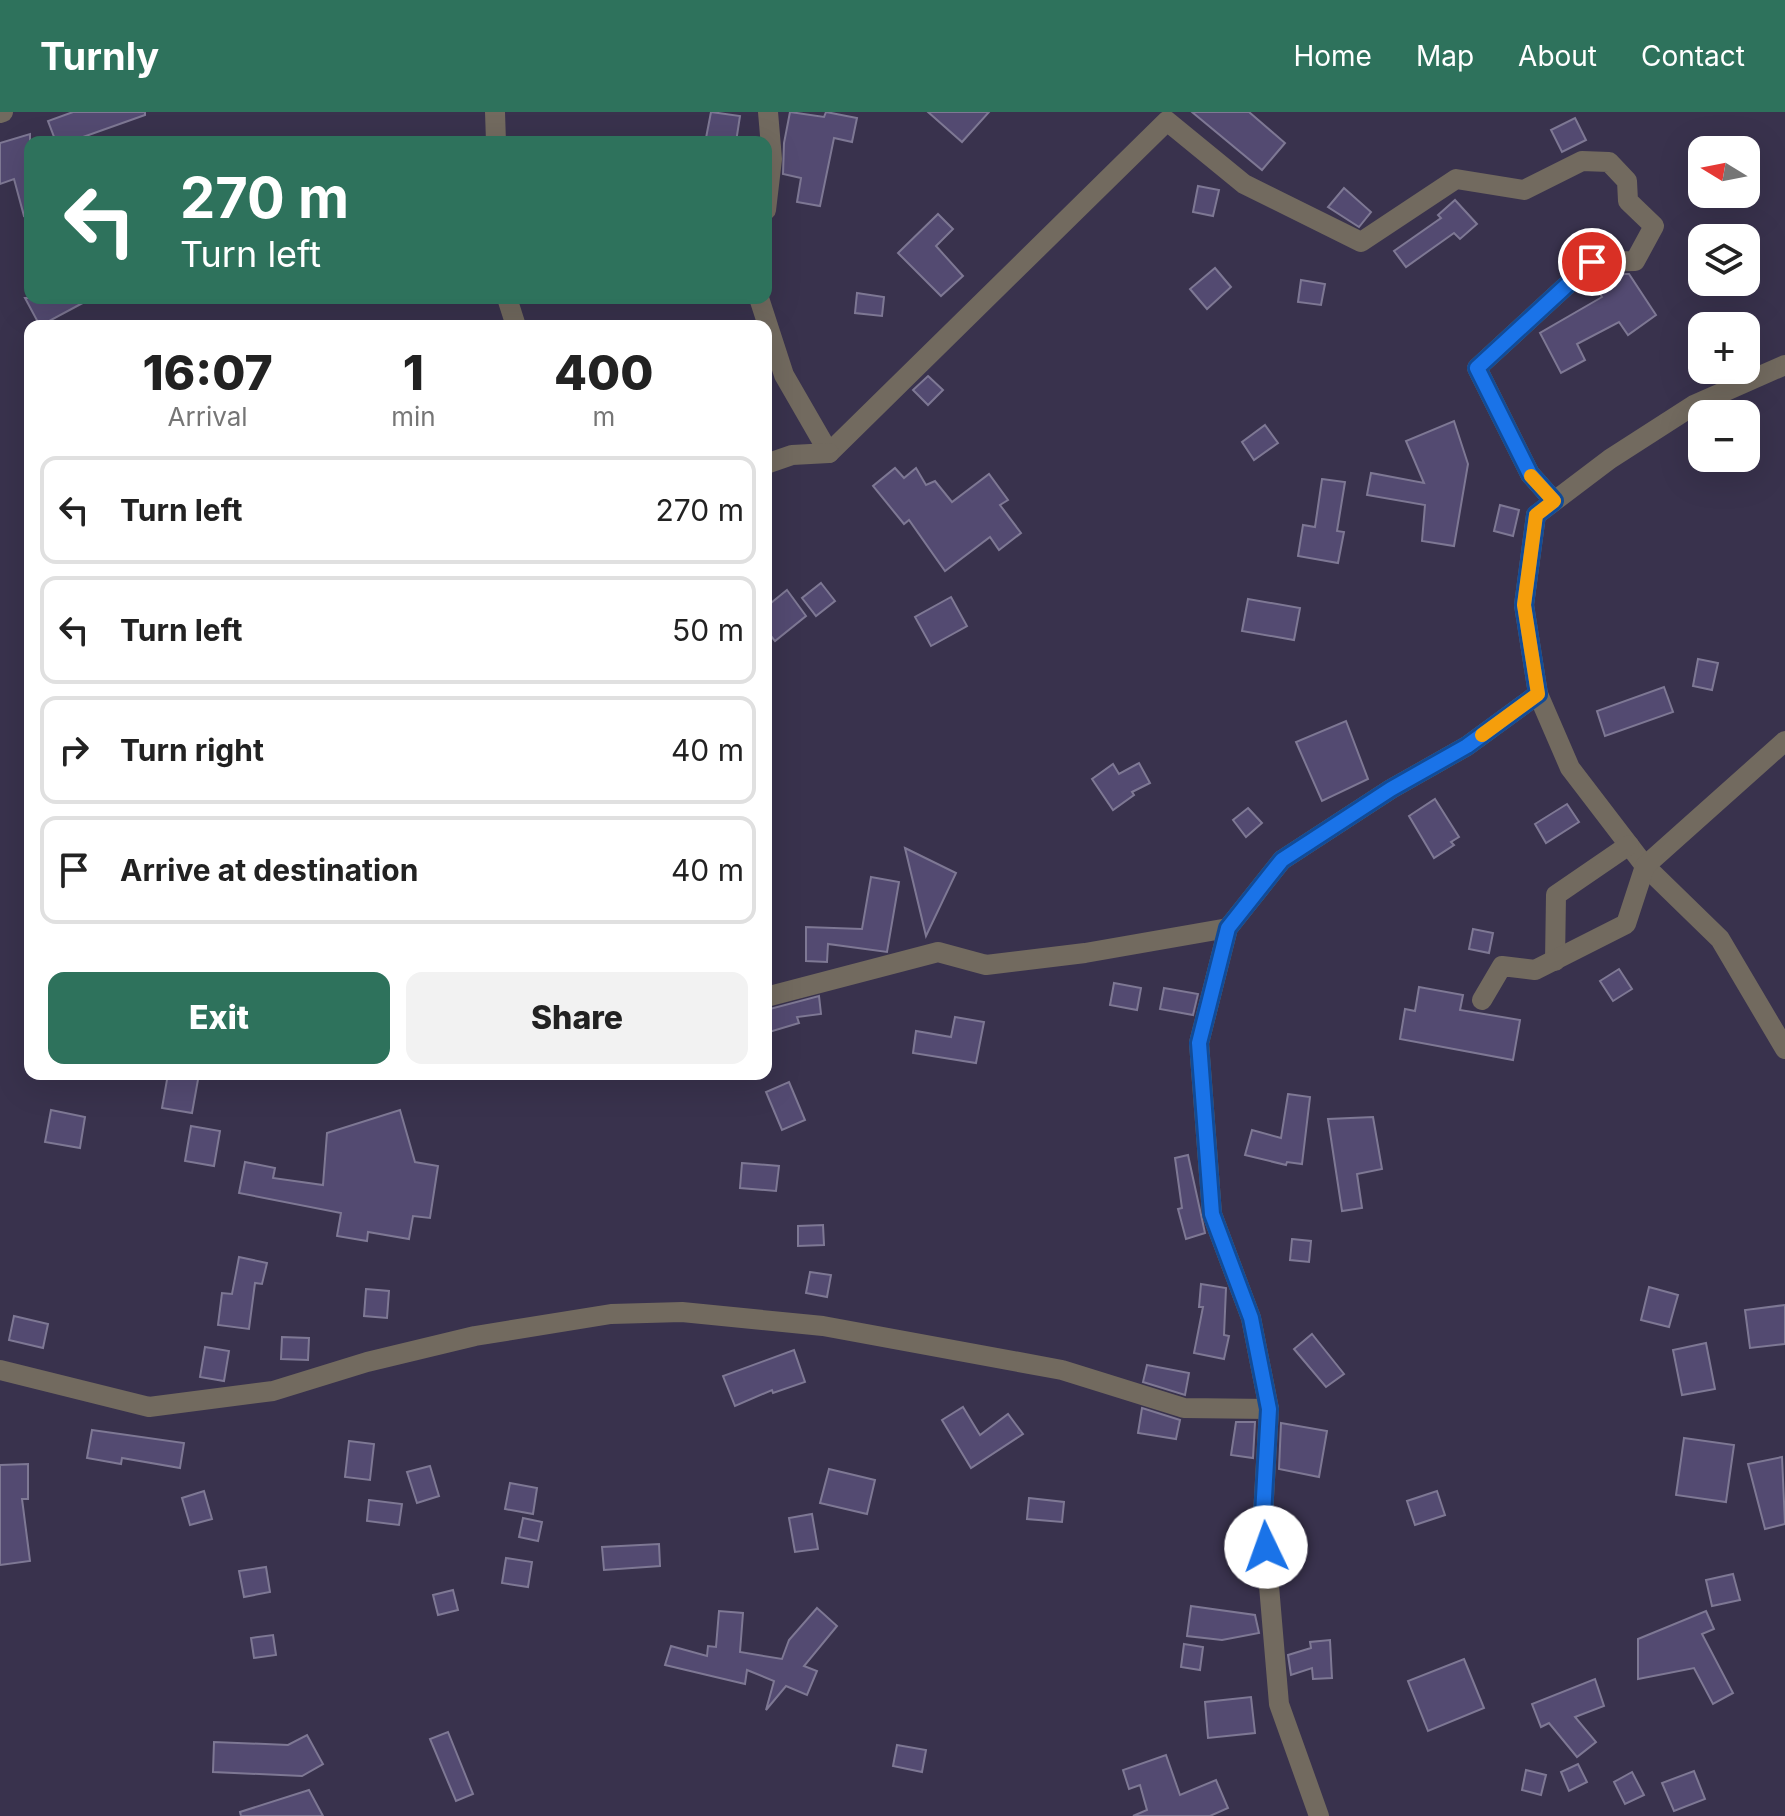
<!DOCTYPE html>
<html lang="en">
<head>
<meta charset="utf-8">
<style>
	body { margin:0; font-family:Inter,sans-serif; background:#f2f2f2; color:#222; height:100vh; display:flex; flex-direction:column; font-size:30px; white-space:nowrap }
	* { box-sizing:border-box; margin:0 }
	p { font-size:26px; color:#767676 }
	.icon { flex:none; width:44px; height:44px; fill:none; stroke:currentColor; stroke-width:2; stroke-linecap:round; stroke-linejoin:round }
	.map { position:relative; flex:1; overflow:hidden }
	.drawer { position:absolute; left:24px; top:208px; width:748px; height:760px; display:flex; flex-direction:column; background:#fff; border-radius:16px; box-shadow:0 8px 32px #0002 }
	.drawer>* { flex:none }
	.top-card { position:absolute; left:24px; top:24px; width:748px; height:168px; border-radius:16px; box-shadow:0 8px 32px #0002; background:#2e725c; color:#fff; overflow:hidden }
	.needle { width:52px; rotate:280deg }
	.fabs { position:absolute; left:1688px; top:24px; display:grid; gap:16px }
	.fabs a { display:grid; place-items:center; width:72px; height:72px; border-radius:16px; background:#fff; box-shadow:0 8px 32px #0002; font-size:40px }
	.pin { position:absolute; display:grid; place-items:center; width:68px; height:68px; color:#fff; margin:-34px; border:4px solid #fff; border-radius:50%; box-shadow:0 2px 8px #0007 }
	.me { position:absolute; width:88px; margin:-44px; rotate:357deg; stroke-linejoin:round; filter:drop-shadow(0 0 6px #0008) }
	.turn { display:flex; align-items:center; gap:28px; height:168px; padding:0 24px; font-size:36px }
	.turn .icon { width:104px; height:104px; stroke-width:2.5 }
	.turn b { display:block; font-size:56px; line-height:68px }
	.eta { display:flex; justify-content:space-evenly; align-items:center; height:136px; text-align:center }
	.eta b { font-size:48px; font-weight:800; line-height:56px }
	.button { display:flex; gap:16px; margin-top:auto; padding:16px 24px }
	.button a { flex:1; height:92px; border-radius:16px; background:#2e725c; color:#fff; font-size:32px; font-weight:800; line-height:92px; text-align:center }
	.button a+a { background:#f2f2f2; color:#222 }
	ul { padding:0; list-style:none }
	li { display:flex; align-items:center; gap:24px; height:108px; margin:0 16px 12px; padding:0 8px; border:4px solid #e0e0e0; border-radius:16px }
	li div { flex:1 }
	li b { display:block; font-size:30px }
	li em { font-style:normal }
	header { display:flex; align-items:center; gap:48px; box-sizing:border-box; height:112px; padding:0 40px; background:#2e725c; color:#fff }
	header strong { font-size:38px }
	nav { display:flex; gap:44px; margin-inline-start:auto; font-size:28px }
	.map>svg:first-child { display:block }
	.green { fill:#39324d; fill-rule:evenodd }
	.building { fill:#534a71; stroke:#7e7894; stroke-width:2 }
	.lines { fill:none; stroke-linecap:round; stroke-linejoin:round }
	.minor { stroke:#726a5f; stroke-width:20 }
	.route-casing { stroke:#114b97; stroke-width:20 }
	.route { stroke:#1a73e8; stroke-width:14 }
	.slow { stroke:#f59e0b; stroke-width:14 }
</style>
</head>
<body>
<header>
<strong>Turnly</strong>
<nav><a>Home</a><a>Map</a><a>About</a><a>Contact</a></nav>
</header>
<div class="map">
<svg width="1785" height="1704" viewBox="0 0 1785 1704">
	<rect width="100%" height="100%" fill="#211b32"/>
	<path class="green" d="M 0,0 L 1785,0 L 1785,1704 L 0,1704 ZM 30,30 L 766,30 L 766,186 L 30,186 ZM 1702,38 L 1746,38 L 1746,82 L 1702,82 ZM 1702,126 L 1746,126 L 1746,170 L 1702,170 ZM 30,214 L 766,214 L 766,962 L 30,962 ZM 1702,214 L 1746,214 L 1746,258 L 1702,258 ZM 1702,302 L 1746,302 L 1746,346 L 1702,346 Z"/>
	<g class="building">
		<polygon points="73,0 145,0 145,3 69,30 56,30 48,9"/>
		<polygon points="711,0 740,4 736,30 706,26"/>
		<polygon points="790,0 824,5 826,0 857,6 852,30 834,26 820,94 797,90 801,66 783,62 784,31"/>
		<polygon points="928,0 989,0 962,30"/>
		<polygon points="1192,0 1249,0 1285,31 1262,58"/>
		<polygon points="1575,6 1586,28 1562,40 1551,18"/>
		<polygon points="30,22 30,103 24,104 14,67 0,72 0,31"/>
		<polygon points="1198,74 1219,78 1213,104 1193,100"/>
		<polygon points="1344,76 1371,100 1359,115 1328,95"/>
		<polygon points="1455,88 1477,112 1460,127 1454,121 1406,155 1394,139 1441,106 1438,103"/>
		<polygon points="938,102 953,117 936,134 963,164 941,184 898,141"/>
		<polygon points="1215,156 1231,175 1207,197 1190,177"/>
		<polygon points="1624,162 1629,162 1656,203 1628,223 1619,210 1577,232 1585,248 1561,261 1540,221 1602,185 1599,180"/>
		<polygon points="1301,168 1325,172 1321,193 1298,190"/>
		<polygon points="857,181 884,185 882,204 855,201"/>
		<polygon points="25,186 92,186 40,214"/>
		<polygon points="928,264 943,278 928,293 913,278"/>
		<polygon points="1454,309 1468,352 1454,434 1422,429 1425,393 1367,383 1371,361 1424,371 1406,329"/>
		<polygon points="1265,313 1278,331 1254,348 1242,330"/>
		<polygon points="895,356 904,366 916,356 926,373 935,369 952,390 989,362 1008,388 1000,393 1021,421 999,438 990,425 945,459 909,408 904,412 873,374"/>
		<polygon points="1322,367 1345,370 1337,419 1344,420 1338,451 1298,444 1303,413 1315,415"/>
		<polygon points="1500,393 1519,398 1513,424 1494,419"/>
		<polygon points="821,471 835,489 816,504 802,486"/>
		<polygon points="787,478 806,504 775,529 766,518 766,495"/>
		<polygon points="951,485 967,514 931,534 915,505"/>
		<polygon points="1248,487 1300,496 1294,528 1242,519"/>
		<polygon points="1698,547 1718,551 1712,578 1693,574"/>
		<polygon points="1664,575 1673,600 1605,624 1597,599"/>
		<polygon points="1346,609 1368,667 1322,689 1296,630"/>
		<polygon points="1139,651 1150,671 1132,680 1134,683 1113,698 1092,667 1113,652 1119,662"/>
		<polygon points="1435,687 1459,725 1451,730 1454,733 1434,746 1409,704"/>
		<polygon points="1567,692 1579,710 1546,731 1535,712"/>
		<polygon points="1248,696 1262,711 1246,725 1233,708"/>
		<polygon points="905,736 956,761 926,824"/>
		<polygon points="871,765 899,770 887,840 828,832 827,850 806,849 806,815 862,817"/>
		<polygon points="1473,817 1493,821 1489,841 1469,837"/>
		<polygon points="1619,857 1632,877 1613,889 1600,869"/>
		<polygon points="1114,871 1141,876 1137,898 1110,893"/>
		<polygon points="1419,875 1463,883 1460,898 1520,908 1513,948 1400,927 1405,897 1415,899"/>
		<polygon points="1164,876 1198,882 1193,903 1160,897"/>
		<polygon points="819,884 821,902 797,905 799,911 766,921 766,898"/>
		<polygon points="955,905 984,910 976,951 913,941 916,919 951,925"/>
		<polygon points="168,962 199,962 192,1001 162,996"/>
		<polygon points="789,970 805,1008 782,1018 766,980"/>
		<polygon points="1288,982 1310,985 1302,1052 1287,1050 1286,1053 1245,1043 1252,1018 1281,1026"/>
		<polygon points="51,998 85,1005 80,1036 45,1030"/>
		<polygon points="400,998 415,1050 438,1054 430,1106 413,1104 409,1127 368,1120 367,1129 337,1124 341,1101 239,1081 245,1050 275,1056 273,1066 323,1073 327,1021"/>
		<polygon points="1373,1005 1382,1057 1357,1062 1362,1096 1342,1099 1328,1007"/>
		<polygon points="191,1014 220,1019 214,1054 185,1049"/>
		<polygon points="1188,1043 1205,1121 1186,1127 1178,1097 1182,1096 1175,1046"/>
		<polygon points="742,1051 779,1054 776,1079 740,1076"/>
		<polygon points="823,1113 824,1133 798,1134 798,1114"/>
		<polygon points="1292,1127 1311,1129 1309,1150 1290,1148"/>
		<polygon points="239,1145 267,1151 262,1172 255,1171 249,1217 218,1213 222,1181 232,1182"/>
		<polygon points="810,1160 831,1163 827,1185 806,1181"/>
		<polygon points="1201,1172 1226,1176 1224,1223 1229,1224 1224,1247 1194,1241 1203,1195 1199,1195"/>
		<polygon points="1649,1175 1678,1183 1669,1215 1641,1208"/>
		<polygon points="366,1177 389,1179 387,1206 364,1204"/>
		<polygon points="1785,1193 1785,1232 1750,1236 1745,1198"/>
		<polygon points="14,1204 48,1212 43,1236 9,1228"/>
		<polygon points="1312,1222 1344,1262 1326,1275 1294,1237"/>
		<polygon points="282,1225 309,1226 308,1248 281,1247"/>
		<polygon points="1706,1231 1715,1277 1682,1283 1673,1238"/>
		<polygon points="205,1235 229,1239 224,1269 200,1265"/>
		<polygon points="794,1238 805,1270 773,1281 772,1278 735,1294 723,1264"/>
		<polygon points="1147,1253 1189,1261 1185,1283 1143,1270"/>
		<polygon points="963,1295 980,1323 1008,1302 1023,1322 971,1356 942,1308"/>
		<polygon points="1142,1296 1180,1308 1176,1327 1138,1321"/>
		<polygon points="1236,1310 1255,1310 1253,1346 1231,1343"/>
		<polygon points="1281,1311 1327,1319 1319,1365 1279,1357"/>
		<polygon points="92,1318 184,1331 180,1356 122,1346 121,1352 87,1346"/>
		<polygon points="1684,1326 1734,1333 1726,1390 1676,1383"/>
		<polygon points="349,1329 374,1332 370,1368 345,1365"/>
		<polygon points="1782,1345 1785,1412 1765,1417 1748,1352"/>
		<polygon points="28,1352 28,1387 22,1387 30,1449 0,1453 0,1353"/>
		<polygon points="430,1354 439,1384 417,1391 407,1360"/>
		<polygon points="829,1357 875,1368 867,1402 820,1391"/>
		<polygon points="510,1371 537,1376 533,1402 505,1397"/>
		<polygon points="204,1379 212,1407 190,1413 182,1386"/>
		<polygon points="1437,1379 1445,1403 1415,1413 1407,1389"/>
		<polygon points="1029,1386 1064,1390 1062,1410 1027,1407"/>
		<polygon points="369,1388 402,1392 399,1413 367,1409"/>
		<polygon points="812,1402 818,1437 795,1440 789,1406"/>
		<polygon points="523,1406 542,1410 538,1429 519,1425"/>
		<polygon points="659,1432 660,1454 604,1458 602,1435"/>
		<polygon points="506,1446 532,1450 528,1475 502,1471"/>
		<polygon points="266,1455 270,1480 244,1485 239,1459"/>
		<polygon points="1733,1462 1740,1488 1712,1494 1706,1468"/>
		<polygon points="453,1478 458,1498 438,1503 433,1483"/>
		<polygon points="1191,1494 1255,1503 1259,1521 1222,1528 1187,1524"/>
		<polygon points="817,1496 837,1514 804,1554 817,1559 807,1583 786,1574 766,1598 774,1569 747,1558 745,1572 665,1553 671,1534 707,1544 708,1534 716,1535 719,1499 743,1501 740,1540 782,1547 789,1528"/>
		<polygon points="1706,1499 1714,1517 1702,1522 1733,1581 1713,1592 1694,1556 1638,1567 1638,1527"/>
		<polygon points="273,1523 276,1543 254,1546 251,1526"/>
		<polygon points="1330,1528 1332,1566 1313,1567 1312,1556 1291,1563 1288,1543 1311,1536 1310,1530"/>
		<polygon points="1184,1532 1203,1535 1200,1558 1181,1555"/>
		<polygon points="1464,1547 1484,1596 1428,1619 1408,1569"/>
		<polygon points="1595,1567 1604,1594 1575,1605 1596,1630 1577,1645 1549,1611 1541,1615 1532,1592"/>
		<polygon points="1251,1585 1255,1621 1208,1626 1205,1590"/>
		<polygon points="448,1620 473,1682 456,1689 430,1627"/>
		<polygon points="307,1623 323,1652 302,1664 213,1660 214,1630 288,1633"/>
		<polygon points="897,1633 926,1638 922,1660 893,1654"/>
		<polygon points="1166,1643 1180,1683 1216,1668 1228,1696 1210,1704 1133,1704 1147,1698 1140,1673 1129,1677 1123,1658"/>
		<polygon points="1578,1652 1587,1670 1569,1679 1561,1660"/>
		<polygon points="1526,1658 1546,1663 1541,1683 1522,1678"/>
		<polygon points="1694,1659 1705,1687 1674,1699 1662,1671"/>
		<polygon points="1632,1660 1644,1683 1625,1692 1614,1670"/>
		<polygon points="309,1678 323,1704 241,1704 240,1700"/>
	</g>
	<g class="lines">
		<g class="minor">
			<polyline points="495,0 496,30"/>
			<polyline points="0,1 3,0"/>
			<polyline points="766,98 772,47 768,0"/>
			<polyline points="507,186 516,214"/>
			<polyline points="759,186 784,263 829,341 1167,9 1244,72 1361,130 1456,67 1524,78 1582,49 1609,50 1627,69 1628,89 1654,114 1635,149 1592,150 1477,256 1530,362 1554,389"/>
			<polyline points="766,352 792,343 829,341"/>
			<polyline points="1538,582 1570,656 1645,754 1720,827 1785,937"/>
			<polyline points="1555,849 1556,783 1629,733"/>
			<polyline points="766,885 938,840 986,853 1085,841 1228,816"/>
			<polyline points="1482,888 1502,854 1535,858 1626,812 1645,754 1785,629"/>
			<polyline points="0,1258 149,1295 273,1279 367,1250 475,1224 611,1202 682,1200 823,1214 1062,1258 1184,1296 1269,1297"/>
			<polyline points="1319,1704 1279,1592 1263,1403 1269,1297 1251,1206 1212,1102 1199,931 1228,816 1282,748 1391,677 1467,634 1538,582 1524,493 1536,403 1610,347 1694,293 1785,253"/>
		</g>
	</g>
	<g class="lines">
		<g class="route-casing">
			<polyline id="route" points="1266,1435 1263,1403 1269,1297 1251,1206 1212,1102 1199,931 1228,816 1282,748 1391,677 1467,634 1538,582 1524,493 1536,403 1554,389 1530,362 1477,256 1592,150"/>
		</g>
		<use href="#route" class="route"/>
		<polyline class="slow" points="1482,623 1538,582 1524,493 1536,403 1554,389 1531,364"/>
	</g>
</svg>
<div class="fabs">
<a><svg class="needle" viewBox="-14 -14 28 28"><path d="M0-13l5 13h-10z" fill="#e53935"/><path d="M0 13l5-13h-10z" fill="#767676"/></svg></a>
<a><svg class="icon" aria-label="layers" viewBox="0 0 24 24"><path d="M12 4l9 5-9 5-9-5zM3 14l9 5 9-5"/></svg></a>
<a>+</a>
<a>−</a>
</div>
<div class="pin" style="left:1592px;top:150px;background:#d93025"><svg class="icon" aria-label="arrive" viewBox="0 0 24 24"><path d="M6 21V4h12l-3 4 3 4H6"/></svg></div>
<svg class="me" style="left:1266px;top:1435px" viewBox="-20 -20 40 40"><circle r="19" fill="#fff"/><path d="M0-13L10 11 0 6-10 11z" fill="#1a73e8"/></svg>
<div class="top-card">
<div class="turn"><svg class="icon" aria-label="left" viewBox="0 0 24 24"><path d="M17 20v-9H6M10 6l-5 5 5 5"/></svg><div><b>270 m</b>Turn left</div></div>
</div>
<section class="drawer">
<div class="eta">
<div><b>16:07</b><p>Arrival</p></div>
<div><b>1</b><p>min</p></div>
<div><b>400</b><p>m</p></div>
</div>
<ul>
<li><svg class="icon" aria-label="left" viewBox="0 0 24 24"><path d="M17 20v-9H6M10 6l-5 5 5 5"/></svg><div><b>Turn left</b></div><em>270 m</em></li>
<li><svg class="icon" aria-label="left" viewBox="0 0 24 24"><path d="M17 20v-9H6M10 6l-5 5 5 5"/></svg><div><b>Turn left</b></div><em>50 m</em></li>
<li><svg class="icon" aria-label="right" viewBox="0 0 24 24"><path d="M7 20v-9h11M14 6l5 5-5 5"/></svg><div><b>Turn right</b></div><em>40 m</em></li>
<li><svg class="icon" aria-label="arrive" viewBox="0 0 24 24"><path d="M6 21V4h12l-3 4 3 4H6"/></svg><div><b>Arrive at destination</b></div><em>40 m</em></li>
</ul>
<div class="button"><a>Exit</a><a>Share</a></div>
</section>
</div>
</body>
</html>
